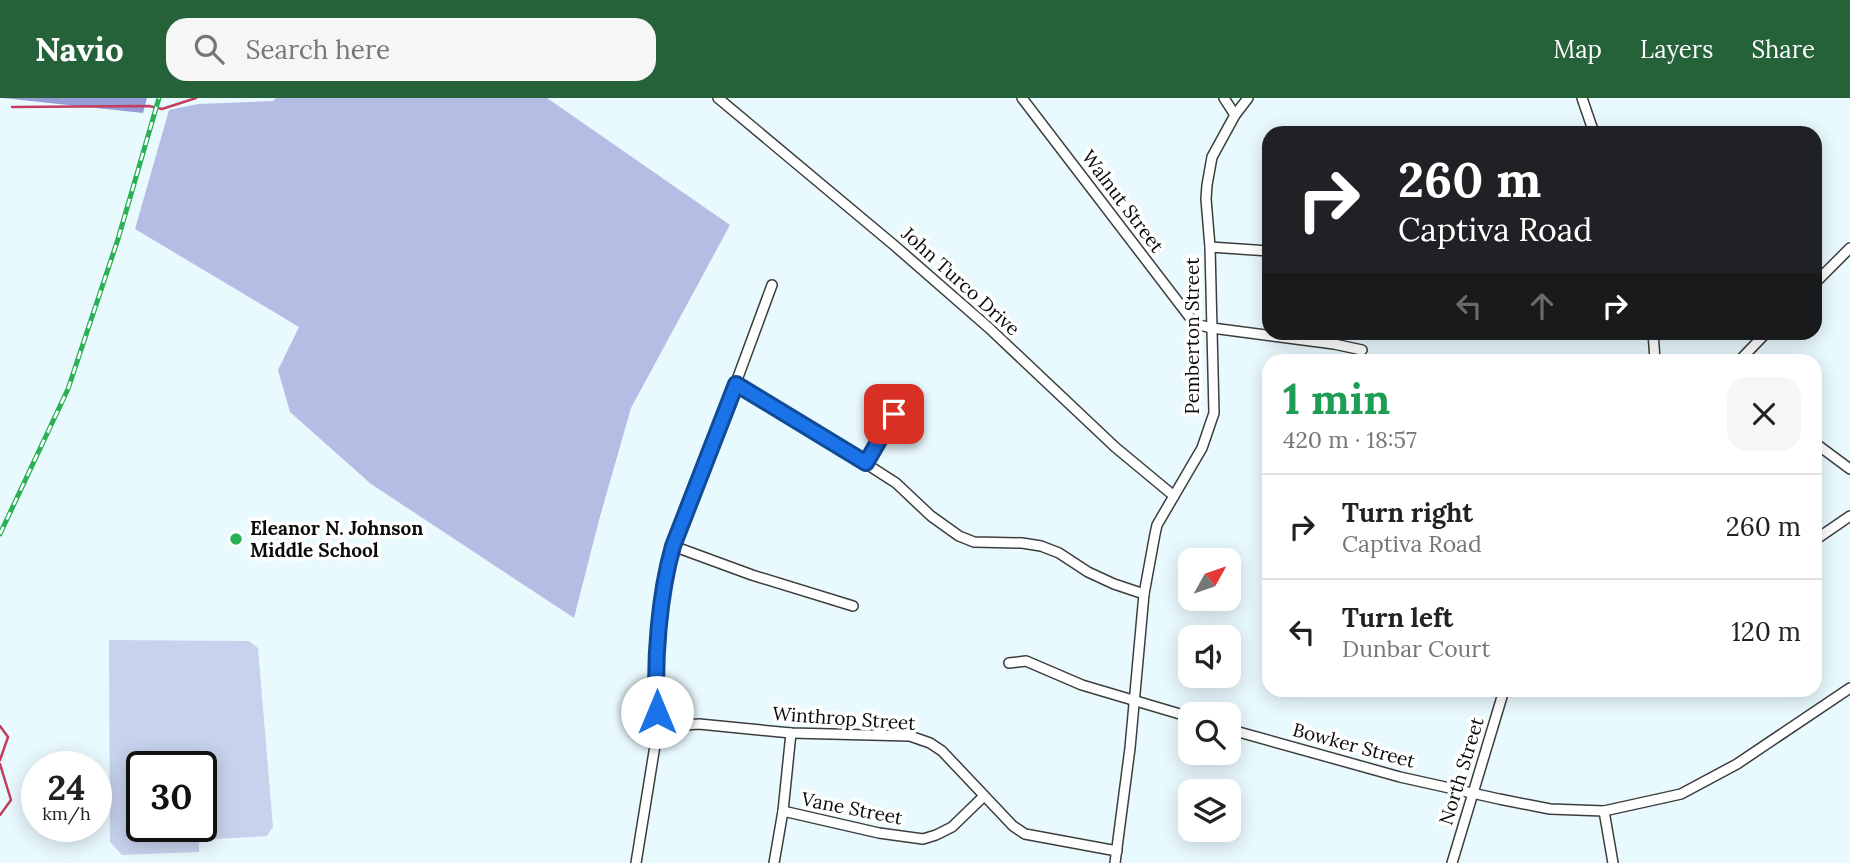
<!DOCTYPE html>
<html lang="en">
<head>
<meta charset="utf-8">
<style>
	body { margin:0; font-family:Lora,serif; background:#f6f6f6; color:#222; height:100vh; display:flex; flex-direction:column; font-size:26px; white-space:nowrap }
	* { box-sizing:border-box; margin:0 }
	p { font-size:23px; color:#767676 }
	.icon { flex:none; width:38px; height:38px; fill:none; stroke:currentColor; stroke-width:2; stroke-linecap:round; stroke-linejoin:round }
	.map { position:relative; flex:1; overflow:hidden }
	.side { position:absolute; left:1262px; top:256px; width:560px; height:343px; display:flex; flex-direction:column; background:#fff; border-radius:21px; box-shadow:0 4px 18px #0003 }
	.side>* { flex:none }
	.banner { position:absolute; left:1262px; top:28px; width:560px; height:214px; border-radius:21px; box-shadow:0 4px 18px #0003; background:#202124; color:#fff; overflow:hidden }
	.needle { width:46px; rotate:50deg }
	.tools { position:absolute; left:1178px; top:450px; display:grid; gap:14px }
	.tools a { display:grid; place-items:center; width:63px; height:63px; border-radius:14px; background:#fff; box-shadow:0 4px 18px #0003; font-size:35px }
	.speed { position:absolute; left:21px; top:653px; display:flex; gap:14px; font-size:35px; font-weight:700; text-align:center }
	.speed>* { display:grid; place-content:center; width:91px; height:91px; border-radius:50%; background:#fff; box-shadow:0 4px 18px #0003; line-height:1 }
	.speed small { font-size:18px; font-weight:400 }
	.speed .limit { border:4px solid #111; border-radius:10px; background:#fff; color:#111 }
	.pin { position:absolute; display:grid; place-items:center; width:60px; height:60px; color:#fff; margin:-30px; border-radius:14px; box-shadow:0 4px 10px #0006 }
	.me { position:absolute; width:77px; margin:-38px; rotate:0deg; stroke-linejoin:round; filter:drop-shadow(0 0 5px #0008) }
	.turn { display:flex; align-items:center; gap:24px; height:147px; padding:0 21px; font-size:32px }
	.turn .icon { width:91px; height:91px; stroke-width:2.5 }
	.turn b { display:block; font-size:49px; line-height:60px }
	.lanes { display:flex; align-items:center; height:66px; padding:0 21px; background:#0003; justify-content:center; gap:35px; direction:ltr }
	.lanes .off { opacity:.35 }
	.round { display:grid; place-items:center; flex:none; width:74px; height:74px; border-radius:21px; background:#f6f6f6 }
	.summary { display:flex; align-items:center; justify-content:space-between; height:119px; padding:0 21px }
	h1 { font-size:42px; font-weight:700; line-height:52px; color:#1e9e55 }
	ul { padding:0; list-style:none }
	li { display:flex; align-items:center; gap:21px; height:105px; padding:0 21px; border-top:2px solid #e0e0e0 }
	li div { flex:1 }
	li b { display:block; font-size:26px }
	li em { font-style:normal }
	header { display:flex; align-items:center; gap:42px; box-sizing:border-box; height:98px; padding:0 35px; background:#266239; color:#fff }
	header strong { font-size:33px }
	nav { display:flex; gap:38px; margin-inline-start:auto; font-size:24px }
	.search { width:490px; height:63px; background:#f6f6f6; display:flex; align-items:center; gap:18px; box-sizing:border-box; padding:0 24px; border-radius:21px; color:#767676; font-size:26px }
	.map>svg:first-child { display:block }
	.green { fill:#b6bde5 }
	.forest { fill:#969cd4 }
	.pitch { fill:#c7d2ed; fill-rule:evenodd }
	.lines { fill:none; stroke-linecap:round; stroke-linejoin:round }
	.stream { stroke:#c43d5e; stroke-width:2.5 }
	.minor-casing { stroke:#3d3d3d; stroke-width:12 }
	.minor { stroke:#fff; stroke-width:9 }
	.rail-casing { stroke:#2cb055; stroke-width:5 }
	.rail { stroke:#fff; stroke-width:2.5; stroke-dasharray:8; stroke-linecap:butt }
	.route-casing { stroke:#114b97; stroke-width:18 }
	.route { stroke:#1a73e8; stroke-width:12 }
	.poi-dot { fill:#2cb055; stroke:#fff; stroke-width:2.5 }
	.labels { text-anchor:middle; stroke-width:7; stroke-linejoin:round; paint-order:stroke }
	.street-label { font-size:19px; fill:#0a0a0a; stroke:#fff }
	.poi-label { font-size:19px; font-weight:bold; fill:#0a0a0a; stroke:#fff; text-anchor:start }
</style>
</head>
<body>
<header>
<strong>Navio</strong>
<div class="search"><svg class="icon" aria-label="search" viewBox="0 0 24 24"><circle cx="10" cy="10" r="6"/><path d="M15 15l6 6"/></svg>Search here</div>
<nav><a>Map</a><a>Layers</a><a>Share</a></nav>
</header>
<div class="map">
<svg width="1850" height="765" viewBox="0 0 1850 765">
	<rect width="100%" height="100%" fill="#e9fafe"/>
	<polygon class="green" points="276,0 547,0 730,127 631,310 599,422 574,520 371,386 290,314 278,272 299,229 135,131 169,12 198,6 273,3"/>
	<polygon class="forest" points="3,0 147,0 143,15"/>
	<path class="pitch" d="M 109,542 L 249,543 L 258,550 L 273,729 L 267,738 L 199,742 L 199,754 L 122,757 L 110,744 ZM 201,668 L 201,728 L 142,728 L 142,668 Z"/>
	<g class="lines">
		<g class="stream">
			<polyline points="12,9 149,8 162,11 196,0"/>
			<polyline points="0,628 8,639 0,662"/>
			<polyline points="0,666 11,702 0,717"/>
		</g>
		<g class="minor-casing">
			<g id="minor">
				<polyline points="718,0 895,148 989,230 1115,349 1174,398"/>
				<polyline points="1022,0 1195,226 1212,230 1334,246 1362,252"/>
				<polyline points="1224,0 1235,17"/>
				<polyline points="1582,0 1594,35"/>
				<polyline points="1210,149 1269,153"/>
				<polyline points="1815,185 1850,150"/>
				<polyline points="1653,234 1655,262"/>
				<polyline points="1740,262 1767,234"/>
				<polyline points="736,286 804,326 896,385 931,418 959,438 974,444 1022,445 1041,448 1059,455 1088,474 1114,486 1144,496"/>
				<polyline points="1815,345 1850,371"/>
				<polyline points="866,365 894,315 901,307"/>
				<polyline points="1815,442 1850,418"/>
				<polyline points="673,448 752,477 853,508"/>
				<polyline points="1009,565 1026,563 1082,587 1190,619"/>
				<polyline points="658,629 699,626 791,635 910,638 930,645 942,653 1013,728 1025,736 1117,753"/>
				<polyline points="1228,631 1400,679 1499,701 1550,711 1604,713 1681,696 1737,666 1850,590"/>
				<polyline points="783,713 879,735 923,741 936,737 952,729 984,698"/>
				<polyline points="1604,713 1613,765"/>
				<polyline points="636,765 658,629 656,600 657,565 660,527 666,474 673,448 724,317 772,187"/>
				<polyline points="774,765 783,713 791,635"/>
				<polyline points="1115,765 1130,650 1144,496 1155,436 1157,427 1202,350 1214,315 1210,149 1206,101 1207,87 1212,59 1235,17 1248,0"/>
				<polyline points="1452,765 1504,592"/>
			</g>
		</g>
		<use href="#minor" class="minor"/>
		<g class="rail-casing">
			<polyline id="rail" points="0,436 68,291 118,141 159,0"/>
		</g>
		<use href="#rail" class="rail"/>
	</g>
	<g class="lines">
		<g class="route-casing">
			<path id="route" d="M 657,614 C 654,563 659,497 673,448 L 736,286 L 866,365 L 894,316"/>
		</g>
		<use href="#route" class="route"/>
	</g>
	<circle class="poi-dot" cx="236" cy="441" r="7"/>
	<g class="labels">
		<g class="street-label">
			<text transform="translate(1123 103) rotate(53)" y="7">Walnut Street</text>
			<text transform="translate(961 183) rotate(42)" y="7">John Turco Drive</text>
			<text transform="translate(1192 238) rotate(-90)" y="7">Pemberton Street</text>
			<text transform="translate(844 620) rotate(4)" y="7">Winthrop Street</text>
			<text transform="translate(1354 647) rotate(15)" y="7">Bowker Street</text>
			<text transform="translate(1461 673) rotate(-73)" y="7">North Street</text>
			<text transform="translate(852 710) rotate(11)" y="7">Vane Street</text>
		</g>
		<g class="poi-label">
			<text x="250" y="437">Eleanor N. Johnson<tspan x="250" dy="22">Middle School</tspan></text>
		</g>
	</g>
</svg>
<div class="tools">
<a><svg class="needle" viewBox="-14 -14 28 28"><path d="M0-13l5 13h-10z" fill="#e53935"/><path d="M0 13l5-13h-10z" fill="#767676"/></svg></a>
<a><svg class="icon" aria-label="sound" viewBox="0 0 24 24"><path d="M4 9h4l5-4v14l-5-4H4zM17 9q2 3 0 6"/></svg></a>
<a><svg class="icon" aria-label="search" viewBox="0 0 24 24"><circle cx="10" cy="10" r="6"/><path d="M15 15l6 6"/></svg></a>
<a><svg class="icon" aria-label="layers" viewBox="0 0 24 24"><path d="M12 4l9 5-9 5-9-5zM3 14l9 5 9-5"/></svg></a>
</div>
<div class="speed"><div>24<small>km/h</small></div><div class="limit">30</div></div>
<div class="pin" style="left:894px;top:316px;background:#d93025"><svg class="icon" aria-label="arrive" viewBox="0 0 24 24"><path d="M6 21V4h12l-3 4 3 4H6"/></svg></div>
<svg class="me" style="left:657px;top:614px" viewBox="-20 -20 40 40"><circle r="19" fill="#fff"/><path d="M0-13L10 11 0 6-10 11z" fill="#1a73e8"/></svg>
<div class="banner">
<div class="turn"><svg class="icon" aria-label="right" viewBox="0 0 24 24"><path d="M7 20v-9h11M14 6l5 5-5 5"/></svg><div><b>260 m</b>Captiva Road</div></div>
<div class="lanes"><svg class="icon off" aria-label="left" viewBox="0 0 24 24"><path d="M17 20v-9H6M10 6l-5 5 5 5"/></svg><svg class="icon off" aria-label="ahead" viewBox="0 0 24 24"><path d="M12 20V5M6 11l6-6 6 6"/></svg><svg class="icon" aria-label="right" viewBox="0 0 24 24"><path d="M7 20v-9h11M14 6l5 5-5 5"/></svg></div>
</div>
<section class="side">
<div class="summary"><div><h1>1 min</h1><p>420 m · 18:57</p></div><a class="round"><svg class="icon" aria-label="close" viewBox="0 0 24 24"><path d="M6 6l12 12M18 6L6 18"/></svg></a></div>
<ul>
<li><svg class="icon" aria-label="right" viewBox="0 0 24 24"><path d="M7 20v-9h11M14 6l5 5-5 5"/></svg><div><b>Turn right</b><p>Captiva Road</p></div><em>260 m</em></li>
<li><svg class="icon" aria-label="left" viewBox="0 0 24 24"><path d="M17 20v-9H6M10 6l-5 5 5 5"/></svg><div><b>Turn left</b><p>Dunbar Court</p></div><em>120 m</em></li>
</ul>
</section>
</div>
</body>
</html>
